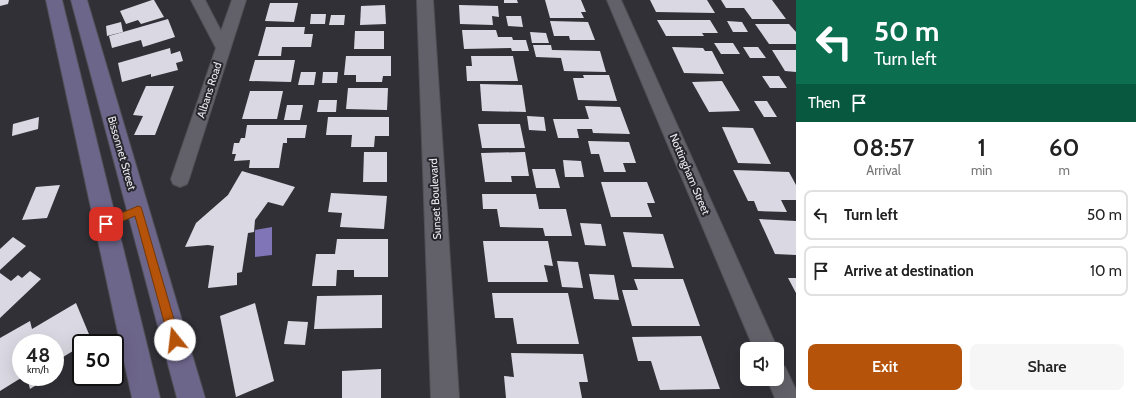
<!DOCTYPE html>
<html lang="en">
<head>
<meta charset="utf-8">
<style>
	body { margin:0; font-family:Cabin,sans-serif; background:#f6f6f6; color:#222; height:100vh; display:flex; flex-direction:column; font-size:15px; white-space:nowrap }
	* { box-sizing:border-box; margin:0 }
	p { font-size:13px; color:#767676 }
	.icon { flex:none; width:22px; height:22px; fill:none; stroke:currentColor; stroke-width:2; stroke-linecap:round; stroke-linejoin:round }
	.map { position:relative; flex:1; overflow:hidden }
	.drawer { display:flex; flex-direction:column; background:#fff; width:340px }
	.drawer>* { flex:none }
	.guide { background:#0b6e4f; color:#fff; overflow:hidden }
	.buttons { position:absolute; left:740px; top:342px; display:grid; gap:8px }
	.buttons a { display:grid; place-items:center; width:44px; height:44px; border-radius:8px; background:#fff; box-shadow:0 4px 16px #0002; font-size:20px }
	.speed { position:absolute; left:12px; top:334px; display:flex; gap:8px; font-size:20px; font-weight:700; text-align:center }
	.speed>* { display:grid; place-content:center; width:52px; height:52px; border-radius:50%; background:#fff; box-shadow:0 4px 16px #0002; line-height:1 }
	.speed small { font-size:10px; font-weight:400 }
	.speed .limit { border:2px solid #111; border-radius:6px; background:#fff; color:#111 }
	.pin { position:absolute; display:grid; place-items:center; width:34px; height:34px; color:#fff; margin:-17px; border-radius:8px; box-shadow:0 2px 6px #0006 }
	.me { position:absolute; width:44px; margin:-22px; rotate:344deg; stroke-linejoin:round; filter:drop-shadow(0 0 3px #0008) }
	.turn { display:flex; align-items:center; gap:14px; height:84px; padding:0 12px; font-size:18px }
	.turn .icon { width:52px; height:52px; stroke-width:2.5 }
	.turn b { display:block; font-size:28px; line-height:34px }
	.then { display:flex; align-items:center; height:38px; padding:0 12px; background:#0003; gap:8px; font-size:15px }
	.eta { display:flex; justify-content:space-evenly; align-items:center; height:68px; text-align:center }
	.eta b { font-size:24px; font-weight:600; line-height:28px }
	.button { display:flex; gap:8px; margin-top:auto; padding:8px 12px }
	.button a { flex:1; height:46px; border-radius:8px; background:#b45309; color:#fff; font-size:16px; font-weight:600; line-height:46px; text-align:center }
	.button a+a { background:#f6f6f6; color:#222 }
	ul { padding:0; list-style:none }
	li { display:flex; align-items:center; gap:12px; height:50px; margin:0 8px 6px; padding:0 4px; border:2px solid #e0e0e0; border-radius:8px }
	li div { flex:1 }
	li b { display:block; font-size:15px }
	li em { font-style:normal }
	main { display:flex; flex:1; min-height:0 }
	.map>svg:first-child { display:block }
	.water { fill:#8075b6 }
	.building { fill:#dad9e3 }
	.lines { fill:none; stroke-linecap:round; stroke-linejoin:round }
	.minor-casing { stroke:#504f55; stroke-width:2 }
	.tertiary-casing { stroke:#504f55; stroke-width:2 }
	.secondary-casing { stroke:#504f55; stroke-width:2 }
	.minor { fill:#626169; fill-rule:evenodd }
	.tertiary { fill:#626169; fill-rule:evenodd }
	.secondary { fill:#6d668b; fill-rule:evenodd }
	.route { fill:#b45309; stroke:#753606 }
	.labels { text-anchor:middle; stroke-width:4; stroke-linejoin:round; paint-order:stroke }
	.street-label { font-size:11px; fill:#ecebf0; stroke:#27262d }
</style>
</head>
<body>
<main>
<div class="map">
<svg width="796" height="398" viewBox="0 0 796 398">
	<rect width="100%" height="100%" fill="#313037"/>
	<polygon class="water" points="272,227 272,255 255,257 255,230"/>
	<g class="building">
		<polygon points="0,0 9,0 8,4 0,6"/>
		<polygon points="152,0 154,0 164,17 141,24 138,20 126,24 120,11"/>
		<polygon points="504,0 517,0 518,3 504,3"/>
		<polygon points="545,0 581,0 586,12 581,12 584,18 550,18"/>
		<polygon points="650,0 707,0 715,13 656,12"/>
		<polygon points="721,0 772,0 786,19 752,19 744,8 726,8"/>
		<polygon points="270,3 298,3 294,22 265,21"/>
		<polygon points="385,5 386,24 360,25 361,6"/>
		<polygon points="459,5 498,6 499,17 492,16 493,25 460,24"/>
		<polygon points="311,14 326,14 325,24 310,24"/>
		<polygon points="331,15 345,15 344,25 329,25"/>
		<polygon points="506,16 521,16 523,27 508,26"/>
		<polygon points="168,19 175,37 143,47 141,40 112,48 109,36"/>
		<polygon points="657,20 710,20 718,33 702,33 704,36 666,36"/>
		<polygon points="550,21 588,22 595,40 570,40 569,36 554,36"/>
		<polygon points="727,21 742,22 748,32 733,32"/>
		<polygon points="121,22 123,32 107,36 106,26"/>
		<polygon points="755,24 789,24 796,32 796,44 769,44"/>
		<polygon points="266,27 305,27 304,34 313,34 311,47 282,47 281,56 258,56"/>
		<polygon points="462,30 496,30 498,37 512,37 513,40 526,40 529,51 512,51 511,48 464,49"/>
		<polygon points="355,31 384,31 384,49 354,49"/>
		<polygon points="530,32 546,33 549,43 532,43"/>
		<polygon points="714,43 733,43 740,54 721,54"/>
		<polygon points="533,45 551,45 552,50 600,51 606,72 564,71 561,58 536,57"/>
		<polygon points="672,47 703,48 705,51 712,51 724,74 684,73"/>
		<polygon points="743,47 758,47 766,58 750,58"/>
		<polygon points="170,48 171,54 180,51 183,61 176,63 178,70 151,77 151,74 122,82 118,63"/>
		<polygon points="772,50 796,50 796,72 785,71"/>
		<polygon points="346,56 391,56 391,76 383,76 382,82 356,82 356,75 344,75"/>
		<polygon points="471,56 513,56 518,81 467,81 466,66 472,66"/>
		<polygon points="255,60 295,60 291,82 249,81"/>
		<polygon points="301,72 316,72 314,85 298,85"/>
		<polygon points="323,72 338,72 337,83 322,83"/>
		<polygon points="583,75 609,75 617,101 578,100 573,78 584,78"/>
		<polygon points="762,76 779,76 787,88 770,88"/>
		<polygon points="722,81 740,111 709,112 692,82"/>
		<polygon points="480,84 522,85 526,112 482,111"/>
		<polygon points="146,86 174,86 155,135 134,135 143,116 133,115"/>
		<polygon points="348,88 388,88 387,110 346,109"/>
		<polygon points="250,91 283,91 277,119 242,119"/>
		<polygon points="319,100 337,100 336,112 317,112"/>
		<polygon points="754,101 767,101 777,117 764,117"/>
		<polygon points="287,105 303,105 300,120 284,120"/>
		<polygon points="585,106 620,107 630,134 593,133 592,129 577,129 579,138 558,138 553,119 589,119"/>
		<polygon points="527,116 544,117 546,131 529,130"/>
		<polygon points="39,117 38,129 12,136 13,124"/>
		<polygon points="328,117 389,117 389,136 375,136 374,147 351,147 352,135 326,135"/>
		<polygon points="478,124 520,124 525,148 482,148"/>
		<polygon points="247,125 307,125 305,138 287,138 287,143 283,143 279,168 249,168 250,160 234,161 236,154 232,154 234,143 239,143 241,138 245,138"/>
		<polygon points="722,127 753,128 771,164 738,163"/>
		<polygon points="588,141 629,142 636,163 623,163 626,172 604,172 599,154 591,154"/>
		<polygon points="364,152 387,152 387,182 363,182"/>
		<polygon points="525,152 529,176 511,176 512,182 485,182 481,153"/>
		<polygon points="563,160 581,161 584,177 565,177"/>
		<polygon points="532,169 555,169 560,188 536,188"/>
		<polygon points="733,170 789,172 796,185 796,200 781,200 787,212 758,211 754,201 748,201"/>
		<polygon points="242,171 295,187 283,206 268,202 255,220 254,232 248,233 242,272 237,273 237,285 208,288 214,246 208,245 185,247 196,223 228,195"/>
		<polygon points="601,182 647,182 655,203 647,203 652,217 611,217"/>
		<polygon points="60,185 47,218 22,220 36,187"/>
		<polygon points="331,193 387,196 384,229 340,227 342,213 328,212"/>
		<polygon points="482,194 536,194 539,209 566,209 572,236 545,236 543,228 500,227 497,209 483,209"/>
		<polygon points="759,219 796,221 796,255 775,254"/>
		<polygon points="580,223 601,224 606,246 585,245"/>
		<polygon points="623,232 663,234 674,268 632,267"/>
		<polygon points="13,237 26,246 0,270 0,249"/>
		<polygon points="337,239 388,239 388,277 354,277 354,270 337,270 336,286 312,286 316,254 335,254"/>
		<polygon points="483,241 548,241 553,266 544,265 548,282 488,282"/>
		<polygon points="557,261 578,262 583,288 562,287"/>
		<polygon points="30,271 41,279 0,318 0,273 11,281 18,275 22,278"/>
		<polygon points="589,274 614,275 619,300 594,299"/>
		<polygon points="788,278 796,278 796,293"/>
		<polygon points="634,279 683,279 700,326 632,326 622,290 638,290"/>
		<polygon points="492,293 568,293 579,344 517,344 513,318 495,318"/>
		<polygon points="382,295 382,328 314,329 317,296"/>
		<polygon points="76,303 91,339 86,343 81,343 81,346 55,362 55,343 21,343 21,378 0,391 0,338 30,321 32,329"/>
		<polygon points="255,303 274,381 236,397 220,316"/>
		<polygon points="288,321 308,322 305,345 284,344"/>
		<polygon points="701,336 720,389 660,390 651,361 638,361 632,337"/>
		<polygon points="511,353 583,354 588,382 579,382 582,398 506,398 504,376 514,377"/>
		<polygon points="381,369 381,398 342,398 342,371"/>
		<polygon points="27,377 49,377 30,389"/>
	</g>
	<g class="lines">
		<g class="minor-casing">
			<g id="minor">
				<polygon points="191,0 205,0 221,31 232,0 246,0 189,179 187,184 180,187 173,184 171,179 216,48"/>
				<polygon points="607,0 621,0 774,341 778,349 777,350 777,349 754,349"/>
				<polygon points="777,363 785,367 796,390 796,398 775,398 767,379 777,379"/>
			</g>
		</g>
		<g class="tertiary-casing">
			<polygon id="tertiary" points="417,0 433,0 459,398 431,398"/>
		</g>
		<g class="secondary-casing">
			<g id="secondary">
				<polygon points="46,0 62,0 160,398 132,398"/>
				<polygon points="71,0 87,0 205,398 177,398"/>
			</g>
		</g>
		<use href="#minor" class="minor"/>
		<use href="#tertiary" class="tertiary"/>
		<use href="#secondary" class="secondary"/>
	</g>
	<polygon class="route" points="138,206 141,207 142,210 180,340 178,344 175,346 171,344 169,340 135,216 106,228 103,227 101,224 103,221"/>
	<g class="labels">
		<g class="street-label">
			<text transform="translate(209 90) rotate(-72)" y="4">Albans Road</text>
			<text transform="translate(122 153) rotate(74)" y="4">Bissonnet Street</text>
			<text transform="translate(690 174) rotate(67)" y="4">Nottingham Street</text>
			<text transform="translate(435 199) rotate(-93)" y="4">Sunset Boulevard</text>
		</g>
	</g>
</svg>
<div class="buttons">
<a><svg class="icon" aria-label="sound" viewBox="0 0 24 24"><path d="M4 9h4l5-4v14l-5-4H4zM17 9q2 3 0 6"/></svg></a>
</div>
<div class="speed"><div>48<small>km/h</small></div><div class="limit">50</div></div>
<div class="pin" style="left:106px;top:224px;background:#d93025"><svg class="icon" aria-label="arrive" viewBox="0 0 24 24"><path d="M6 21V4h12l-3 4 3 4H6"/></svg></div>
<svg class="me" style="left:175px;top:340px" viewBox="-20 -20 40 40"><circle r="19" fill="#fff"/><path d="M0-13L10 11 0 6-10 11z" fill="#b45309"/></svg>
</div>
<section class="drawer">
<div class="guide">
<div class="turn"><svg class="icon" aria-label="left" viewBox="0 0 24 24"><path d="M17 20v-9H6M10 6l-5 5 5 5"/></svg><div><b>50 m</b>Turn left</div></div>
<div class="then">Then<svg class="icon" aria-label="arrive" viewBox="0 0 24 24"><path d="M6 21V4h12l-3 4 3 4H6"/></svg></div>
</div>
<div class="eta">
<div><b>08:57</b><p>Arrival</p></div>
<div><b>1</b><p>min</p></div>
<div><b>60</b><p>m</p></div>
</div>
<ul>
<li><svg class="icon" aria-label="left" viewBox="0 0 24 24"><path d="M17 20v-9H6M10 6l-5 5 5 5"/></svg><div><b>Turn left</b></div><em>50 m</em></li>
<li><svg class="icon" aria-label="arrive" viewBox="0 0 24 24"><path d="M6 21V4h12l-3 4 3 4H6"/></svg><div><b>Arrive at destination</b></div><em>10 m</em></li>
</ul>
<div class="button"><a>Exit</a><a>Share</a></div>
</section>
</main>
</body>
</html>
